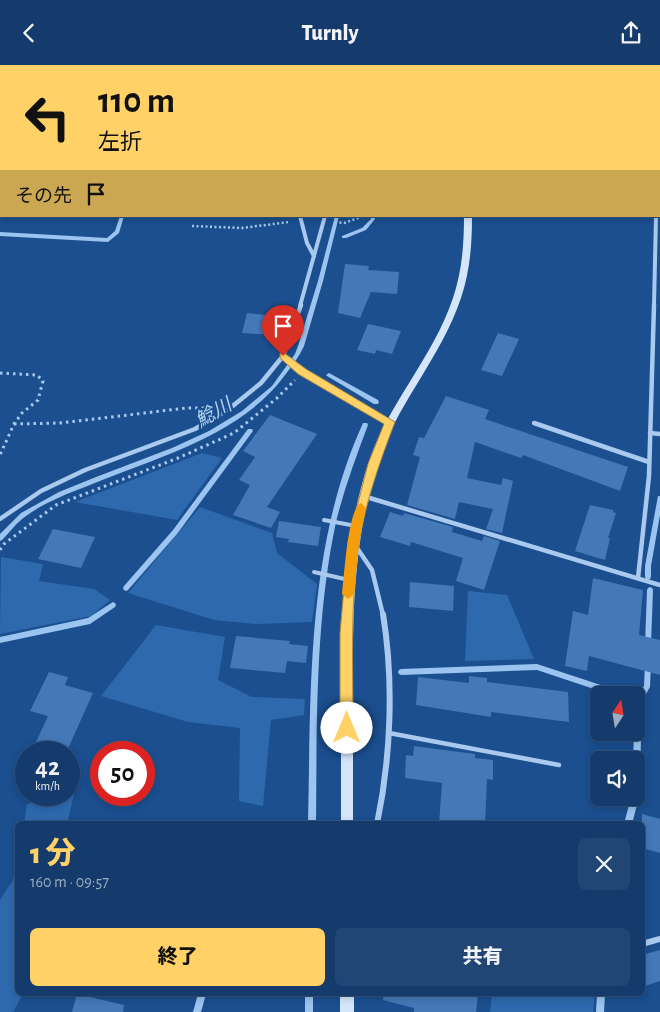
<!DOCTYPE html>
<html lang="ja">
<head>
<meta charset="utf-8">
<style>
	body { margin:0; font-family:"Alegreya Sans","Noto Sans JP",sans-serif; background:#214673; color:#f1f3f6; height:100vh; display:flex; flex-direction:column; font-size:19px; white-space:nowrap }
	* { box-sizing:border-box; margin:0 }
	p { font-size:16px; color:#9dadc1 }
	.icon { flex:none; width:28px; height:28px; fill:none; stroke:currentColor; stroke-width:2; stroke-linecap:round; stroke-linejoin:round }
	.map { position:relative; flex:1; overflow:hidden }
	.side { position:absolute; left:15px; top:756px; width:630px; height:175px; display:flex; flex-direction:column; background:#143b6b; border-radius:8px; box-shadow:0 2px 8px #0003,0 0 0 1px #33557e }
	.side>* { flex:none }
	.banner { position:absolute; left:0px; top:0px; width:660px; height:152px; box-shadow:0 2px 8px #0003,0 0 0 1px #33557e; background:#ffd166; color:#111; overflow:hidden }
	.needle { width:32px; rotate:12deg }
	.buttons { position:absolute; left:590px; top:621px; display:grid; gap:10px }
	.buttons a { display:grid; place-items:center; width:55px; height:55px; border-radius:8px; background:#143b6b; box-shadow:0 2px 8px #0003,0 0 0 1px #33557e; font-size:25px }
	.speed { position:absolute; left:15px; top:676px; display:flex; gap:10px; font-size:25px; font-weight:700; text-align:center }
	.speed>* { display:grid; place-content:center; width:65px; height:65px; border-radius:50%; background:#143b6b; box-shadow:0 2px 8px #0003,0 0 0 1px #33557e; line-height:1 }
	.speed small { font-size:12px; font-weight:400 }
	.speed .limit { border:8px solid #d22; background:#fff; color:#111 }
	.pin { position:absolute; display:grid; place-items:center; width:42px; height:42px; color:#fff; margin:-51px -21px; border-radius:50% 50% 50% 0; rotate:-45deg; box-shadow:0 0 5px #0007 }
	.pin .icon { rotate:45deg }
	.me { position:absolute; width:55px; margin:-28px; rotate:0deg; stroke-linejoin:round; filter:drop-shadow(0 0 4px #0008) }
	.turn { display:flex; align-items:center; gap:18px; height:105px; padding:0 15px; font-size:22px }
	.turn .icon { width:65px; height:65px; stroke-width:2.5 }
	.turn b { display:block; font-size:35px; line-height:42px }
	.then { display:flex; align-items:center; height:48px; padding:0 15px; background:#0003; gap:10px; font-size:19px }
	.round { display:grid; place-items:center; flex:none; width:52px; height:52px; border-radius:8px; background:#214673 }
	.head { display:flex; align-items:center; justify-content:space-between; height:85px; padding:0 15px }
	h1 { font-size:30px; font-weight:800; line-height:38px; color:#ffd166 }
	.primary-button { display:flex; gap:10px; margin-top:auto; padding:10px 15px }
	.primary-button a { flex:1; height:58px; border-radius:8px; background:#ffd166; color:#111; font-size:20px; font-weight:800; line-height:58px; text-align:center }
	.primary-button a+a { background:#214673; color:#f1f3f6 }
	header { display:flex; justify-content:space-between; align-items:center; height:65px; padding:0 15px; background:#143b6b; font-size:22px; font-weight:800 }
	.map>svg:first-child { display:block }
	.green { fill:#2e69ad }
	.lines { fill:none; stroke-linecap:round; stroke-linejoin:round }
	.stream { fill:#9cc4f0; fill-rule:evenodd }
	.building { fill:#4478b7 }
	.path-far1 { stroke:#a9c9ee; stroke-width:2.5; stroke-dasharray:2 2.5; stroke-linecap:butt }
	.path { stroke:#a9c9ee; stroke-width:3; stroke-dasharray:2.5 4; stroke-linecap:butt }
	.lane-far1 { stroke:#a9c9ee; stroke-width:4 }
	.lane { stroke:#a9c9ee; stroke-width:4.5 }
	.street-far2 { stroke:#a9c9ee; stroke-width:4 }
	.street-far1 { stroke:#a9c9ee; stroke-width:4.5 }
	.street { stroke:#a9c9ee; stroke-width:6 }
	.secondary { fill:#d6e6fa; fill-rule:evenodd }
	.primary { fill:#f0f6ff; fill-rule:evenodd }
	.route { fill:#ffd166; stroke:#a68842 }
	.slow { fill:#f59e0b }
	.labels { text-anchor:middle; stroke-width:4.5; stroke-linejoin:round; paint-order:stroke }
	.water-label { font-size:19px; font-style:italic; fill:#b5d3f5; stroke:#1b4f8f }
</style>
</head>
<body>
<header><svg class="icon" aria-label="back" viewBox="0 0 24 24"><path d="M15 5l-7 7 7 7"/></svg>Turnly<svg class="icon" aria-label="share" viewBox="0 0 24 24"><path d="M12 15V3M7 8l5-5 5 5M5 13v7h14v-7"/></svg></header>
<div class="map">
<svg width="660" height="947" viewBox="0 0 660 947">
	<rect width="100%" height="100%" fill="#1b4f8f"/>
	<g class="green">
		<polygon points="202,388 222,393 177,455 75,437"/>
		<polygon points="200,442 272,468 277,488 317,519 312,557 256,559 214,555 128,528"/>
		<polygon points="1,492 43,499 39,516 94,524 110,535 91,551 0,569"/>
		<polygon points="468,526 507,530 534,594 465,596"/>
		<polygon points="156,560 225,572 218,615 252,632 305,634 304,650 271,655 263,741 239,736 240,663 188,657 101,631"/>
		<polygon points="75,725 67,759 24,759 27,739 58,730 69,730 69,727"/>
		<polygon points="17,793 18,929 23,929 13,947 0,947 0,835 13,815"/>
		<polygon points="492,929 595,929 593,947 490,947"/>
	</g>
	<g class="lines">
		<g class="stream">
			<rect x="163" y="0" width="4" height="1"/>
			<polygon points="197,0 208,0 209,1 199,1"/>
			<rect x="233" y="0" width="4" height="1"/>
			<polygon points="340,0 344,0 343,1 339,1"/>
			<polygon points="397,0 401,0 400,1 396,1"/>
			<rect x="659" y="53" width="1" height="2"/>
			<polygon points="120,151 124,151 119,168 108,177 0,171 0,167 107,173 115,166"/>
			<path d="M 335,151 L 339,151 L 323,216 L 304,281 C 299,292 292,301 285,310 C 239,373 153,393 85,422 C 66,429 42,439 26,451 C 17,457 10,467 2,475 L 0,476 L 0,469 L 21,448 L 59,427 L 96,412 L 172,383 L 209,366 L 242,346 L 272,321 L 295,289 L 298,281 L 318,216 Z"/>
			<polygon points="371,151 375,151 375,154 366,165 346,173 342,173 342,171 362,163 371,154"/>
			<polygon points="329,308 378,335 379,337 378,339 374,339 327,311 326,310"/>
			<path d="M 363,358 L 367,358 L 368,360 C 356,392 344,424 336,457 C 315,556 317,658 316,759 L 308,759 C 311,625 306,483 363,358 Z"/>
			<polygon points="248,364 252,364 253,366 177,469 128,525 126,526 124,525 123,523 124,521 173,465"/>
			<polygon points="658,431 660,431 660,450 651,501 651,512 650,514 648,515 646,514 645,512 645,501"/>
			<polygon points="650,522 652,523 653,525 651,579 650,581 648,582 646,581 645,579 647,525 648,523"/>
			<polygon points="113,537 115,538 116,540 115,542 90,559 0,578 0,572 88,553"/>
			<polygon points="648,596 650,597 651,599 650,622 642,636 640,710 639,713 636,714 636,695 633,695 634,668 636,668 636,633 644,621 645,599 646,597"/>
			<polygon points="537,599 622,627 624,628 625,630 612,630 537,605 401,610 399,609 398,607 399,605 401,604"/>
			<polygon points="636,729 639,732 632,759 624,759 631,732 636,732"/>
			<polygon points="198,929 206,929 201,947 193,947"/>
			<rect x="305" y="929" width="8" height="18"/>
			<polygon points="597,929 605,929 604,947 596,947"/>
		</g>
	</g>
	<g class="building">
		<polygon points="345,199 369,201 368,205 399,207 397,229 371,227 360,253 338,248"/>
		<polygon points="247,248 276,251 272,270 242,268"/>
		<polygon points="368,259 401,266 392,289 376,285 375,289 357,285"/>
		<polygon points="498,268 519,274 502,311 481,305"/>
		<polygon points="446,331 489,345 485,354 628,402 620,426 523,390 521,393 475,377 467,413 501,420 503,413 513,416 502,468 486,464 493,444 459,437 455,454 407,440 420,392 413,390 419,372 424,373"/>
		<polygon points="270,350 317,369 267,442 280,447 271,463 233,450 250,420 239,415 255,392 243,386"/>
		<polygon points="590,440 613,445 613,447 616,448 608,473 610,473 605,495 575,486"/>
		<polygon points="390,447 403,451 404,448 453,462 452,467 482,476 484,471 500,476 484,525 456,516 463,493 411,477 410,481 380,472"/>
		<polygon points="279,456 321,462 318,481 288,477 289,474 276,472"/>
		<polygon points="53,464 95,472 81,503 38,494"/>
		<polygon points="593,513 643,525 639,570 660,575 660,610 589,591 587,606 565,601 573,546 588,550"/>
		<polygon points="410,517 454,521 453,546 409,542"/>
		<polygon points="236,571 290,576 289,579 308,581 306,598 287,596 285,608 230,603"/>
		<polygon points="49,607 68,612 65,620 93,628 66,688 31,688 48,651 30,646"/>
		<polygon points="469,611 487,613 487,617 568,627 569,657 491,647 491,652 416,640 418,612 469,618"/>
		<polygon points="414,681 475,689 475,693 493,695 493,715 487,714 485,759 439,759 442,718 405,713 406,690 413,691"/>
		<polygon points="642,749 660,754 660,788 642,783"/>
		<polygon points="660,885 660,916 642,922 642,890"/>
		<polygon points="77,929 124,940 123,947 72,947"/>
		<polygon points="384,929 478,929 476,947 414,947 414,943 383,935"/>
	</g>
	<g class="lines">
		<g class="path-far1">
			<polyline points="335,157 344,158 364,151"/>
			<polyline points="192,161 242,163 289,157"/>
		</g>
		<g class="path">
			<polyline points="0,308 37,310 43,316 38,335 22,348 14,359 0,390"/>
			<polyline points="14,359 60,358 187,343 205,343"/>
			<polyline points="0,485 4,479 56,440 178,393 234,368 277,333 295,315"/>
		</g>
		<g class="lane-far1">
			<polyline points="324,455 356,461"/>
			<polyline points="314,507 349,515"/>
		</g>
		<polyline class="lane" points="389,668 559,700"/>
		<g class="street-far2">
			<polyline points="300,151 307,178 314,191"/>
			<polyline points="300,241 325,151"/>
			<polyline points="654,241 656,151"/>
		</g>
		<g class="street-far1">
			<polyline points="283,291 302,307 390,357"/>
			<polyline points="534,358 649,397"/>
			<polyline points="650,368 660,369"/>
			<polyline points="363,431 660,520"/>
			<polyline points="0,454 41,426 85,405 195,364 229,344 261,318 283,291 301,240"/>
			<polyline points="355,480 372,505 383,550"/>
			<polyline points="638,513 649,411 654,240"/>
		</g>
		<g class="street">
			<path d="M 377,759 C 391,692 394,616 383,549"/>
			<polyline points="642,879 660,874"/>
		</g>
		<g class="secondary">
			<rect x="448" y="0" width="6" height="1"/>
			<rect x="659" y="58" width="1" height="4"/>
			<rect x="0" y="59" width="1" height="4"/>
			<path d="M 464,151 L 472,151 C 472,180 470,206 461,233 C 441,293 395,341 376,402 C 354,476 352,550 353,626 C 353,671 353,715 353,759 L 341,759 C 341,715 341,670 341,626 C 342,550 344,475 367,402 C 386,341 433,293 453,233 C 462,206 464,180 464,151 Z"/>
			<rect x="340" y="929" width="14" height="18"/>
		</g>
		<g class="primary">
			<polygon points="512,0 525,0 526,1 513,1"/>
			<rect x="659" y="24" width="1" height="5"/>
		</g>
	</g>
	<path class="route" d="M 283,287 L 306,304 L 395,357 C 380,396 366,436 359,477 C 350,537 353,603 353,663 L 351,668 L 347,670 L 342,668 L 340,663 L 340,568 L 348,477 L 368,399 L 384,359 L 298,309 L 280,293 L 280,288 Z"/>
	<path class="slow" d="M 361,438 L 366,443 L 359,477 L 354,529 L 348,534 L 342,529 C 344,514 348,442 361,438 Z"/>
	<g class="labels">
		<g class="water-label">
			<text transform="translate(213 347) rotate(-30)" y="7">鯰川</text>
		</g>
	</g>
</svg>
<div class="buttons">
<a><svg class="needle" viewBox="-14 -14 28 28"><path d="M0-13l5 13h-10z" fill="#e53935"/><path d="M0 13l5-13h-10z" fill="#9dadc1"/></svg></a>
<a><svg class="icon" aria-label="sound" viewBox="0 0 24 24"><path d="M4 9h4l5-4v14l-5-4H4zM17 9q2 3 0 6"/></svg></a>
</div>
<div class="speed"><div>42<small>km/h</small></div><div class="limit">50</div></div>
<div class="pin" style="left:283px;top:291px;background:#d93025"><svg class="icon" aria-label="arrive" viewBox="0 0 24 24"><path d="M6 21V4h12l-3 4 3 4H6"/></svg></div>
<svg class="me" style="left:347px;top:663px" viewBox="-20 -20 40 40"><circle r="19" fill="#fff"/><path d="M0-13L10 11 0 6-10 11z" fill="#ffd166"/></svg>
<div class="banner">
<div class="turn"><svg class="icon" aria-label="left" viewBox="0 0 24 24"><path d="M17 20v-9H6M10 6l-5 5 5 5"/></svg><div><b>110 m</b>左折</div></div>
<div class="then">その先<svg class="icon" aria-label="arrive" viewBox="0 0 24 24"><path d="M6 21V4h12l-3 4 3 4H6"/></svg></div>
</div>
<section class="side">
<div class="head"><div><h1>1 分</h1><p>160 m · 09:57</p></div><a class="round"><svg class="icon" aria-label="close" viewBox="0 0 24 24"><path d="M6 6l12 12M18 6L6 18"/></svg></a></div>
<div class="primary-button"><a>終了</a><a>共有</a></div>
</section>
</div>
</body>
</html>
